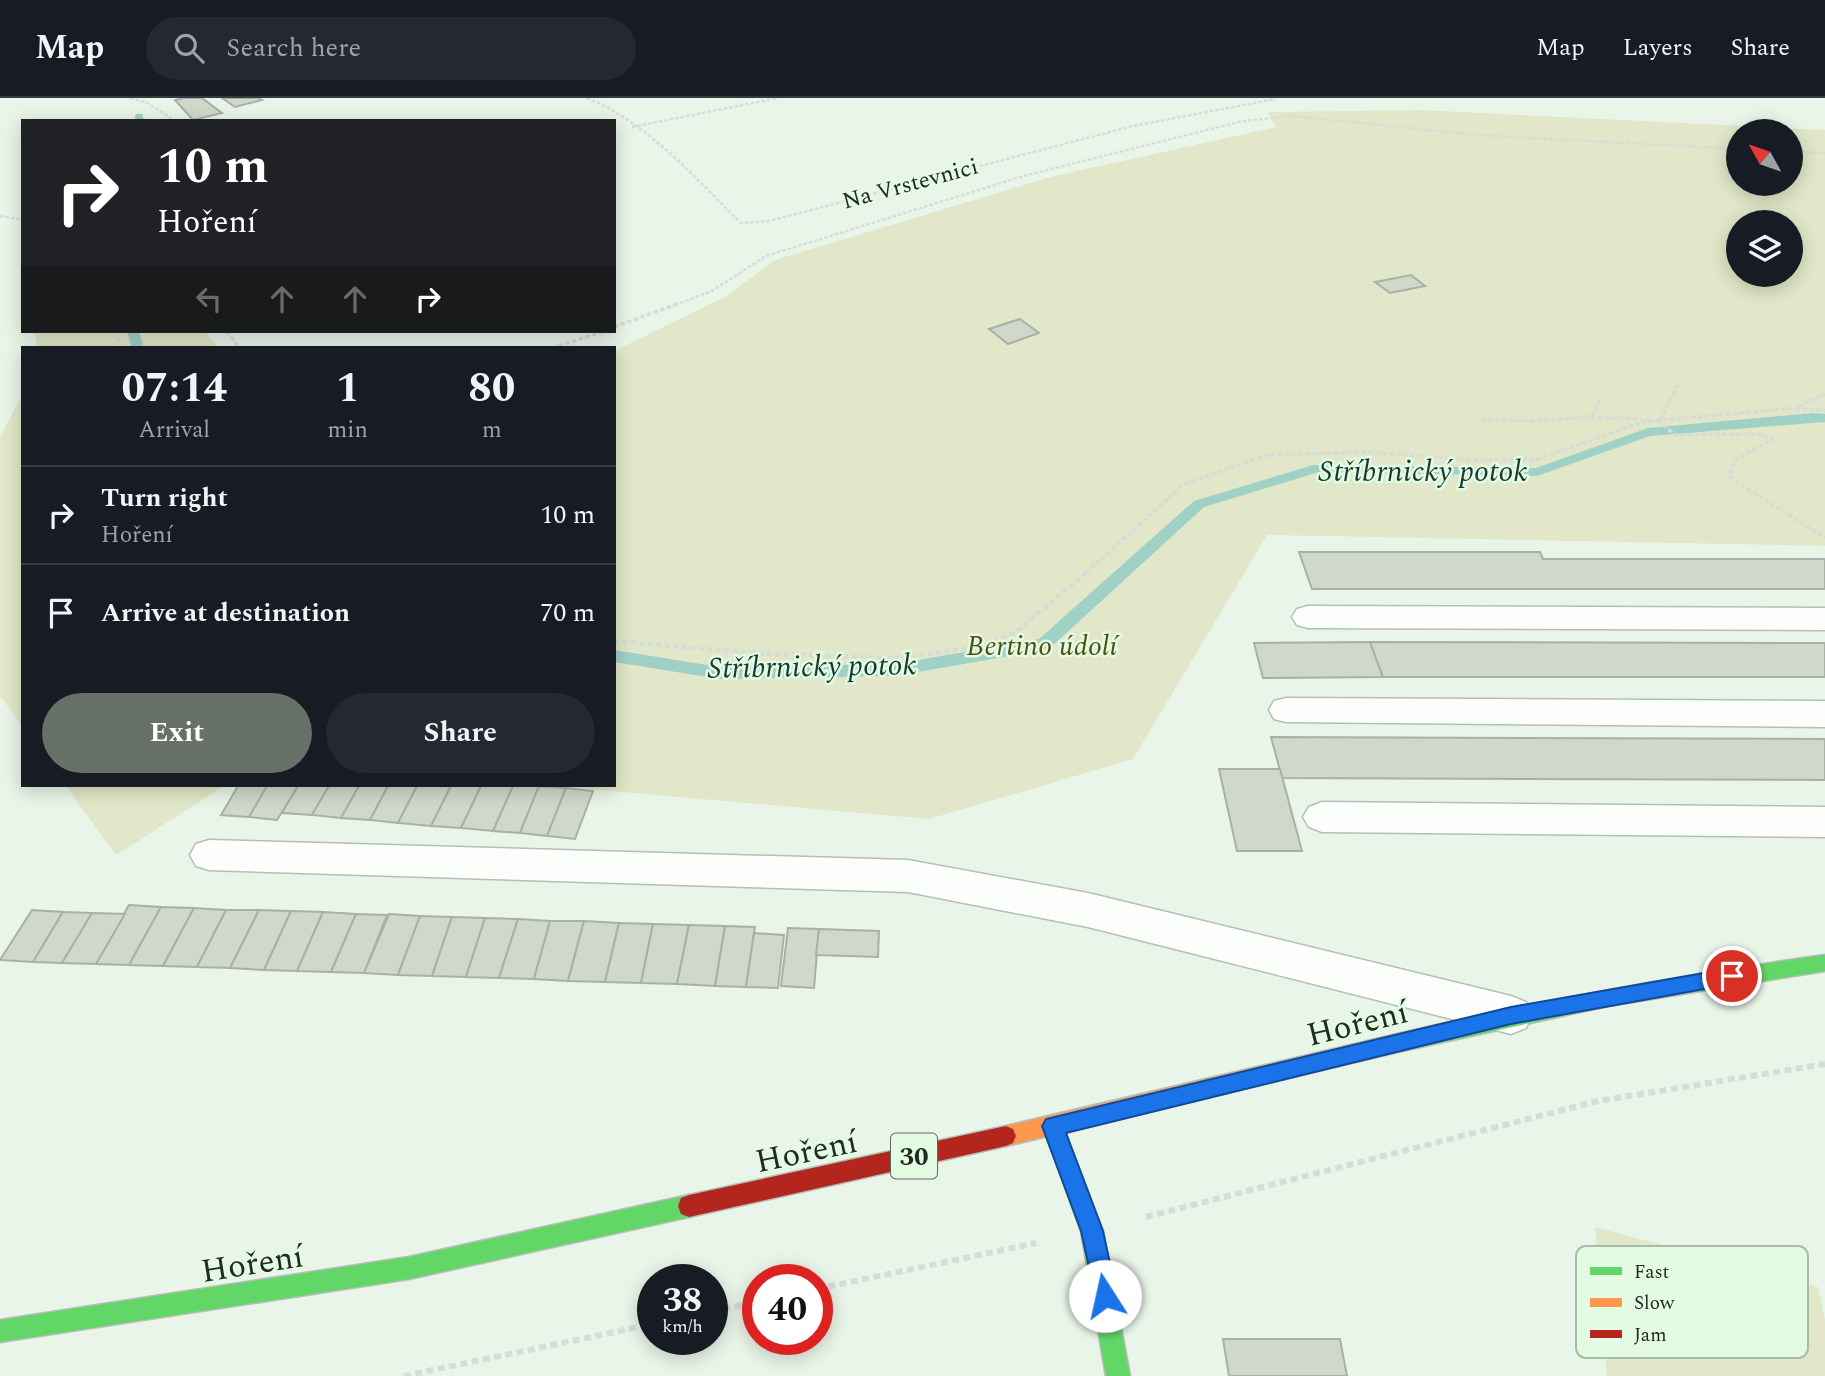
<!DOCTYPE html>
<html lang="en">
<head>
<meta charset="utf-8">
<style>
	body { margin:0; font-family:Spectral,serif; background:#242831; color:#f1f3f6; height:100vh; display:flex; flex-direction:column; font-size:26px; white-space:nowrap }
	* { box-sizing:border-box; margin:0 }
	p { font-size:23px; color:#9ea1a6 }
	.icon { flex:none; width:38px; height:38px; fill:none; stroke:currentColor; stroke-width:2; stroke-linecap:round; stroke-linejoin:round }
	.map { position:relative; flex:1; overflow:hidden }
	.panel { position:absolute; left:21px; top:248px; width:595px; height:441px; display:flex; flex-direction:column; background:#171b24; border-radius:0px; box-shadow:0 4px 18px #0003 }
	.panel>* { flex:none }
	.top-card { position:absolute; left:21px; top:21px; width:595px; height:214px; border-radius:0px; box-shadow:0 4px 18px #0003; background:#202124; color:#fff; overflow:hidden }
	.needle { width:46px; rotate:310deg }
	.tools { position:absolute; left:1726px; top:21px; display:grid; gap:14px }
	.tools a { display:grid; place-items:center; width:77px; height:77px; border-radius:50%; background:#171b24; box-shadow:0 4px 18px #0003; font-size:35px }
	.speed { position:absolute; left:637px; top:1166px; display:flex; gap:14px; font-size:35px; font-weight:700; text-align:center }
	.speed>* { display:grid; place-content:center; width:91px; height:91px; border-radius:50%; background:#171b24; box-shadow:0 4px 18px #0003; line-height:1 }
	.speed small { font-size:18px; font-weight:400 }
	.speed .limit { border:10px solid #d22; background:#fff; color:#111 }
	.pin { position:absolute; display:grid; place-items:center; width:60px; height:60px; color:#fff; margin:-30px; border:4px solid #fff; border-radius:50%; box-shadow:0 2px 7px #0007 }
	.me { position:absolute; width:77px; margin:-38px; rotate:350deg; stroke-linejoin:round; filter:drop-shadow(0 0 5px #0008) }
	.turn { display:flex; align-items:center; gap:24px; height:147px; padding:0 21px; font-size:32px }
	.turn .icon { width:91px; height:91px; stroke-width:2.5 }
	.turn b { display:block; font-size:49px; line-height:60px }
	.lanes { display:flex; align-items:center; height:66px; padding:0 21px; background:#0003; justify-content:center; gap:35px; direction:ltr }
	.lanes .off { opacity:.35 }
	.eta { display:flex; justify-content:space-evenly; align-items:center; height:119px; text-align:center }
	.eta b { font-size:42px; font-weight:700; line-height:49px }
	.primary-button { display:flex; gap:14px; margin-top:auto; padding:14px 21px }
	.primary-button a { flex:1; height:80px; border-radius:42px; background:#687168; color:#fff; font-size:28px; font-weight:700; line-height:80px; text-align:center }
	.primary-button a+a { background:#242831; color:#f1f3f6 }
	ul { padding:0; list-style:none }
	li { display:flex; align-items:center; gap:21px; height:98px; padding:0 21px; border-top:2px solid #363941 }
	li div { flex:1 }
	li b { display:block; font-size:26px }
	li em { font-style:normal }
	header { display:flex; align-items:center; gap:42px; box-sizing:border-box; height:98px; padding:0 35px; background:#171b24; border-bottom:2px solid #363941 }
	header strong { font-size:33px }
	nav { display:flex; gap:38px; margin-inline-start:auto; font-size:24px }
	.search { width:490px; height:63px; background:#242831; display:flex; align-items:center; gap:18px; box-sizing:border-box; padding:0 24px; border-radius:38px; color:#9ea1a6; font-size:26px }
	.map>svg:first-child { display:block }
	.green { fill:#e1e7c8; fill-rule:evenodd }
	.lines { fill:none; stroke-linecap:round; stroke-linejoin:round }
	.stream { fill:#a0d1c7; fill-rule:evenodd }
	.building { fill:#cfd8c9; stroke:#a9b1a6; stroke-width:2 }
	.lane-casing { stroke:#b5bfb5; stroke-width:3 }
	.fast-casing { stroke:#b5bfb5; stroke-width:3 }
	.slow-casing { stroke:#b5bfb5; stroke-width:3 }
	.jam-casing { stroke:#b5bfb5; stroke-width:3 }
	.path-far3 { stroke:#d7dcd7; stroke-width:2.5; stroke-dasharray:3.5 2; stroke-linecap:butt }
	.path-far2 { stroke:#d7dcd7; stroke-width:3.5; stroke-dasharray:4.5 2.5; stroke-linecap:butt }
	.path-far1 { stroke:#d7dcd7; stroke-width:4.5; stroke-dasharray:5 3.5; stroke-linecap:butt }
	.path { stroke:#d7dcd7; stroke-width:6; stroke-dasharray:7 4.5; stroke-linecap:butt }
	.lane { fill:#fcfefc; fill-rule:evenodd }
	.fast { fill:#63d668; fill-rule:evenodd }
	.slow { fill:#ff974d; fill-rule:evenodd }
	.jam { fill:#b3261e; fill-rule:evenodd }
	.route { fill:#1a73e8; stroke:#114b97; stroke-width:2 }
	.labels { text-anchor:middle; stroke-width:5; stroke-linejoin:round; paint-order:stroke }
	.far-street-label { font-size:23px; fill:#222a22; stroke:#e3fbe3 }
	.shield { fill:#e3fbe3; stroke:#5c695c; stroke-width:2 }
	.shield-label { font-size:26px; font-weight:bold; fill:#222a22 }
	.park-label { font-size:28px; font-style:italic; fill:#504e10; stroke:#e3fbe3 }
	.water-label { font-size:30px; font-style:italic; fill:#183935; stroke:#e3fbe3 }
	.near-street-label { font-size:33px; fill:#222a22; stroke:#e3fbe3 }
	.key { fill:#e3fbe3; stroke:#a9bca9; stroke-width:2 }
	.key-label { font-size:19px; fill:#222a22 }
</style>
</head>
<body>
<header>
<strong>Map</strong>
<div class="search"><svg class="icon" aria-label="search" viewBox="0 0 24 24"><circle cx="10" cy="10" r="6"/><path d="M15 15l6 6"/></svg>Search here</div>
<nav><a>Map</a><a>Layers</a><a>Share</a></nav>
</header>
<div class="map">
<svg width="1825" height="1278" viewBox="0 0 1825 1278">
	<rect width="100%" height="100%" fill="#e9f5e9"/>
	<g class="green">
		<path d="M 1420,12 L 1825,32 L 1825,448 L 1267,437 L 1133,661 L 929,721 L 554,688 L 614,688 L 614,253 L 727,198 L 775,162 L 1054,78 L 1276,29 L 1268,14 ZM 1738,33 L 1790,33 L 1790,86 L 1738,86 ZM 1738,124 L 1790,124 L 1790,177 L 1738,177 Z"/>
		<polygon points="34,233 204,233 218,250 38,250"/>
		<polygon points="23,295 23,629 0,598 0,339"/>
		<polygon points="66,688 224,688 116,757"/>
		<polygon points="1595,1129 1818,1189 1825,1222 1825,1278 1607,1278"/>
	</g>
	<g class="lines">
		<g class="stream">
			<polygon points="136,16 142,16 144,23 134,23"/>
			<polygon points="127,233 139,233 144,250 132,250"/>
			<polygon points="1814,315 1825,316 1825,324 1650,338 1537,378 1319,374 1204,409 1050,550 1044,552 895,578 720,581 614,564 614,552 720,569 895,566 1039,541 1194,403 1313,367 1536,370 1648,330"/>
		</g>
	</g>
	<g class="building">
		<polygon points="184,0 202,0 222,15 193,22 175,2"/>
		<polygon points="222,0 258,0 262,2 235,9"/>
		<polygon points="1411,177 1425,188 1390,195 1375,184"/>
		<polygon points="1020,221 1039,235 1008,246 989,231"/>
		<polygon points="1299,454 1540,454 1543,461 1825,461 1825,491 1312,491"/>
		<polygon points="1370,544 1383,579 1263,580 1254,545"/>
		<polygon points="1370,544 1825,545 1825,579 1383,579"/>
		<polygon points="1271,639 1825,641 1825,682 1282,680"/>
		<polygon points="1219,671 1280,671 1302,753 1237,753"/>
		<polygon points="238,688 267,688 249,719 221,717"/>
		<polygon points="267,688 298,688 277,722 249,719"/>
		<polygon points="298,688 329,688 312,717 282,715"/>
		<polygon points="329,688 359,688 341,720 312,717"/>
		<polygon points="359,688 388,688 370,722 341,720"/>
		<polygon points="388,688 417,688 398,725 370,722"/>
		<polygon points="417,688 451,688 431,728 398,725"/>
		<polygon points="451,688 481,688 461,730 431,728"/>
		<polygon points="481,688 513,688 493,733 461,730"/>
		<polygon points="513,688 539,688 520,735 493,733"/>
		<polygon points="539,688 566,690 547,738 520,735"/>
		<polygon points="566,690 593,693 575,741 547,738"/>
		<polygon points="129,807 161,809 129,867 96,866"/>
		<polygon points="161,809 194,810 163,868 129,867"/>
		<polygon points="194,810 226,812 197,869 163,868"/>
		<polygon points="32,812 63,814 33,864 0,862"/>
		<polygon points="226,812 259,812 230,870 197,869"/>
		<polygon points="259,812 291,813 264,872 230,870"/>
		<polygon points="291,813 323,814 297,873 264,872"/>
		<polygon points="63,814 92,815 62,865 33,864"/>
		<polygon points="323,814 356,816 331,874 297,873"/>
		<polygon points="92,815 125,816 96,866 62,865"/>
		<polygon points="356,816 387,817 364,875 331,874"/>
		<polygon points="389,816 420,818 398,877 364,875"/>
		<polygon points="420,818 452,819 432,878 398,877"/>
		<polygon points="452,819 485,820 466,879 432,878"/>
		<polygon points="485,820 518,821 499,880 466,879"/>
		<polygon points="518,821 550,823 534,881 499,880"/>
		<polygon points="550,823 584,823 568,883 534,881"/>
		<polygon points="584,823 619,825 605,884 568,883"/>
		<polygon points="619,825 653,826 641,885 605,884"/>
		<polygon points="653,826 689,827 677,886 641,885"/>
		<polygon points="689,827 725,828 715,888 677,886"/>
		<polygon points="725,828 755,829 746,889 715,888"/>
		<polygon points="788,830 819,831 814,890 781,888"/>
		<polygon points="819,831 879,833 878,859 816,857"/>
		<polygon points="754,835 784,837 778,890 746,889"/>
		<polygon points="1223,1241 1340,1241 1347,1278 1229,1278"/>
	</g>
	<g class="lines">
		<g class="lane-casing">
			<g id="lane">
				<polygon points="1308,508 1825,510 1825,532 1308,530 1297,527 1292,519 1297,511"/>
				<polygon points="1286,600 1825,603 1825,629 1286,624 1274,621 1269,612 1274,603"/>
				<polygon points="1322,704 1825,709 1825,739 1322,734 1309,729 1303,719 1309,709"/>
				<polygon points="209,742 908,762 1088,795 1511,898 1526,904 1532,917 1526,930 1511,936 1088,829 908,794 209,772 196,768 190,757 196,746"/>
			</g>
		</g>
		<g class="fast-casing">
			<g id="fast">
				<path d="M 1825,857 L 1825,873 L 1608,908 L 1393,955 L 1386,952 L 1383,946 L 1386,940 L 1393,937 C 1536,904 1680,877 1825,857 Z"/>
				<polygon points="1053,1018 1060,1021 1103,1133 1130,1278 1106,1278 1081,1133 1043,1028 1046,1021"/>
				<polygon points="689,1097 697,1100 700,1108 697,1116 689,1119 409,1181 0,1244 0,1222 409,1159"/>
			</g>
		</g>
		<g class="slow-casing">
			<polygon id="slow" points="1393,937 1400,940 1403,946 1400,952 1393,955 1006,1048 999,1045 996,1038 999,1031 1006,1028"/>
		</g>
		<g class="jam-casing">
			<polygon id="jam" points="1006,1028 1013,1031 1016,1038 1013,1045 1006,1048 689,1119 681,1116 678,1108 681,1100 689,1097"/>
		</g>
		<g class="path-far3">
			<polyline points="130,0 146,4 175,23"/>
			<path d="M 587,0 C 647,24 696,81 741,125 L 769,123 L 1133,28 L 1275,1"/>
			<polyline points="632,29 778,0"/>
			<polyline points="1790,53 1825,55"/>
			<polyline points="0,118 23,122"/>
			<polyline points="675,207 712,193 766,158 1027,77 1243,23 1293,18 1477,37 1738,51"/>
		</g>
		<g class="path-far2">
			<polyline points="614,229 680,205"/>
			<polyline points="116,233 120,250"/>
			<polyline points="227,233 239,250"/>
			<polyline points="552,250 604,233"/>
			<polyline points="1798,309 1825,296"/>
			<polyline points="1591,319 1649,322"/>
			<polyline points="1481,322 1535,323 1591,319 1600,302"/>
			<polyline points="1658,322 1675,337 1756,336 1773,341 1734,363 1730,379 1825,440"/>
			<polyline points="1660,322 1678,287"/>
			<polyline points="1086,475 1184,386 1267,357 1364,354 1475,362 1538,361 1637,326 1659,322 1797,310 1825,313"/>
		</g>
		<polyline class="path-far1" points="614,543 768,556 906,560 987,547 1020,531 1088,473"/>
		<g class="path">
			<polyline points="1146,1119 1598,1003 1825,966"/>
			<polyline points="817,1191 1036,1145"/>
			<polyline points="712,1213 758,1204"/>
			<polyline points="404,1278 653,1226"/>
		</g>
		<use href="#lane" class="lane"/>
		<use href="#fast" class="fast"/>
		<use href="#slow" class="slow"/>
		<use href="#jam" class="jam"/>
	</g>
	<polygon class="route" points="1732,870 1738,872 1741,878 1738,884 1732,886 1511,926 1066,1035 1103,1133 1117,1198 1113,1206 1105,1210 1097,1206 1081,1133 1042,1028 1046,1021 1511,909"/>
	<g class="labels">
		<g class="far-street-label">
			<text transform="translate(910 85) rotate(-15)" y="8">Na Vrstevnici</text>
		</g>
		<rect class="shield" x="891" y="1035.5" width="46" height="45" rx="5"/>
		<g class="shield-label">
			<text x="914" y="1067">30</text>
		</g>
		<g class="park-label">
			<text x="1042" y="557">Bertino údolí</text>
		</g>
		<g class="water-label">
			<text x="1423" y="383">Stříbrnický potok</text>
			<text transform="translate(812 568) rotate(-1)" y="10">Stříbrnický potok</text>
		</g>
		<g class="near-street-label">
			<text transform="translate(1357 924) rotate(-14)" y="12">Hoření</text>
			<text transform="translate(806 1052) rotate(-12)" y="12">Hoření</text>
			<text transform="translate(252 1164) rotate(-9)" y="12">Hoření</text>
		</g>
	</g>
	<rect x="1576" y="1148" width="232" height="112" rx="10" class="key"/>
	<rect x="1590" y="1169" width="32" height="8" fill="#63d668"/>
	<rect x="1590" y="1200" width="32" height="9" fill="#ff974d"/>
	<rect x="1590" y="1232" width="32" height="8" fill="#b3261e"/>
	<g class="key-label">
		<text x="1634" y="1180">Fast</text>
		<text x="1634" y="1211">Slow</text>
		<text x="1634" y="1243">Jam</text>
	</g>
</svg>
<div class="tools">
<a><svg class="needle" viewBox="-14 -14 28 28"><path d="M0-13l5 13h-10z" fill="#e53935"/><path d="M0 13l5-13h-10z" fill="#9ea1a6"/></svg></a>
<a><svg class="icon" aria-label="layers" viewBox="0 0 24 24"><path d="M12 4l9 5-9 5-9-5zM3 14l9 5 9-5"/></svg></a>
</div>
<div class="speed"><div>38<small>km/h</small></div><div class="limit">40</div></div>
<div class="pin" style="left:1732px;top:878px;background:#d93025"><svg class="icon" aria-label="arrive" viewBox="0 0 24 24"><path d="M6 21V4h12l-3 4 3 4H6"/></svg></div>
<svg class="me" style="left:1105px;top:1198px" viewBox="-20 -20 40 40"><circle r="19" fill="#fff"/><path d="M0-13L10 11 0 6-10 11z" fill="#1a73e8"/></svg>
<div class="top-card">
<div class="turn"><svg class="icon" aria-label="right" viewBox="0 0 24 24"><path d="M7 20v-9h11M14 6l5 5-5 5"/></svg><div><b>10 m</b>Hoření</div></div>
<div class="lanes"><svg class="icon off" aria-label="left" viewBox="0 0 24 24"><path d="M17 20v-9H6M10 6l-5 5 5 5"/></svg><svg class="icon off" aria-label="ahead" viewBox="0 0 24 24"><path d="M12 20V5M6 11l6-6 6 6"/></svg><svg class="icon off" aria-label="ahead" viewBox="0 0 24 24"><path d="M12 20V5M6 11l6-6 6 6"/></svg><svg class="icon" aria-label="right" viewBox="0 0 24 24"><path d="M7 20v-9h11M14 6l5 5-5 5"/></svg></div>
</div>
<section class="panel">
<div class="eta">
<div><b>07:14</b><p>Arrival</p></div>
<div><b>1</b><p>min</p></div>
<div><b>80</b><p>m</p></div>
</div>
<ul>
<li><svg class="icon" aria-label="right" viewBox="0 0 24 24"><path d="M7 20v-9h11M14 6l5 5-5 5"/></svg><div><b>Turn right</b><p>Hoření</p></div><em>10 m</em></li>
<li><svg class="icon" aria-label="arrive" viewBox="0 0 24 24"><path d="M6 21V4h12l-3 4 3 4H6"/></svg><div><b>Arrive at destination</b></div><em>70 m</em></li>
</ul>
<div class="primary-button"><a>Exit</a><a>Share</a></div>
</section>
</div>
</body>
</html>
